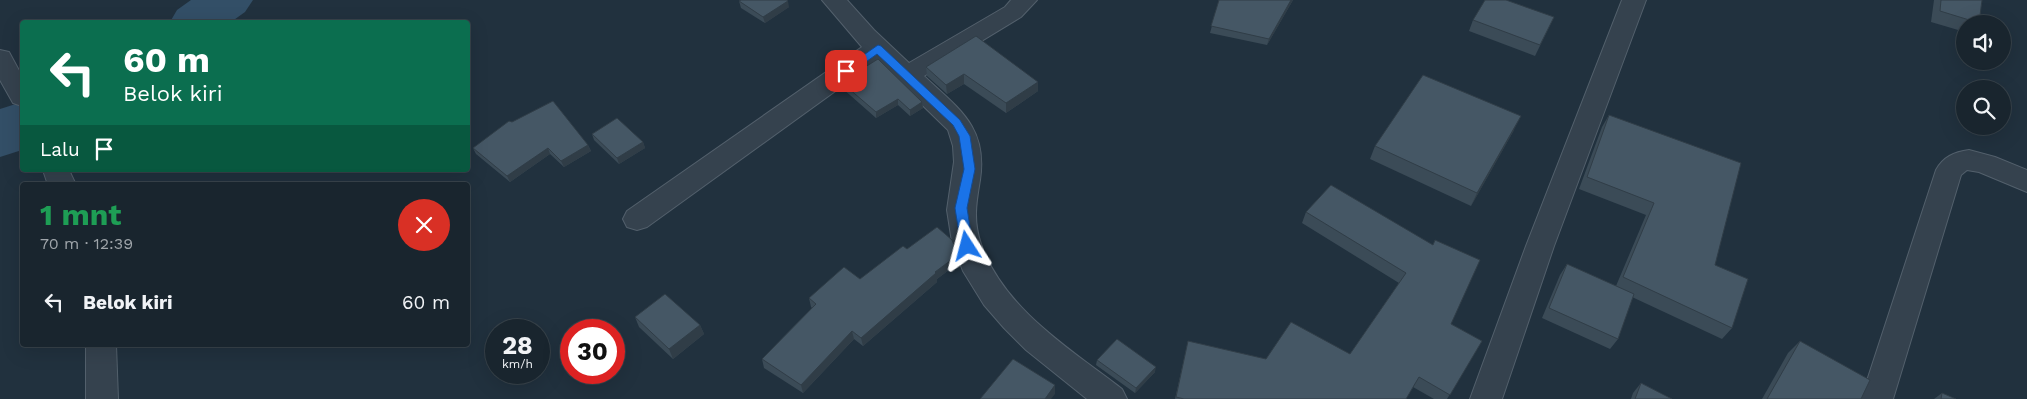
<!DOCTYPE html>
<html lang="id">
<head>
<meta charset="utf-8">
<style>
	body { margin:0; font-family:"Work Sans",sans-serif; background:#222d36; color:#f1f3f6; height:100vh; display:flex; flex-direction:column; font-size:19px; white-space:nowrap }
	* { box-sizing:border-box; margin:0 }
	p { font-size:16px; color:#9fa5aa }
	.icon { flex:none; width:28px; height:28px; fill:none; stroke:currentColor; stroke-width:2; stroke-linecap:round; stroke-linejoin:round }
	.map { position:relative; flex:1; overflow:hidden }
	.panel { position:absolute; left:20px; top:182px; width:450px; height:165px; display:flex; flex-direction:column; background:#19252e; border-radius:5px; box-shadow:0 5px 20px #0002,0 0 0 1px #37424a }
	.panel>* { flex:none }
	.guide { position:absolute; left:20px; top:20px; width:450px; height:152px; border-radius:5px; box-shadow:0 5px 20px #0002,0 0 0 1px #37424a; background:#0b6e4f; color:#fff; overflow:hidden }
	.fabs { position:absolute; left:1956px; top:15px; display:grid; gap:10px }
	.fabs a { display:grid; place-items:center; width:55px; height:55px; border-radius:50%; background:#19252e; box-shadow:0 5px 20px #0002,0 0 0 1px #37424a; font-size:25px }
	.speed { position:absolute; left:485px; top:319px; display:flex; gap:10px; font-size:25px; font-weight:700; text-align:center }
	.speed>* { display:grid; place-content:center; width:65px; height:65px; border-radius:50%; background:#19252e; box-shadow:0 5px 20px #0002,0 0 0 1px #37424a; line-height:1 }
	.speed small { font-size:12px; font-weight:400 }
	.speed .limit { border:8px solid #d22; background:#fff; color:#111 }
	.pin { position:absolute; display:grid; place-items:center; width:42px; height:42px; color:#fff; margin:-21px; border-radius:10px; box-shadow:0 2px 8px #0006 }
	.me { position:absolute; width:55px; margin:-28px; rotate:351deg; stroke-linejoin:round; filter:drop-shadow(0 0 4px #0008) }
	.turn { display:flex; align-items:center; gap:18px; height:105px; padding:0 20px; font-size:22px }
	.turn .icon { width:65px; height:65px; stroke-width:2.5 }
	.turn b { display:block; font-size:35px; line-height:42px }
	.then { display:flex; align-items:center; height:48px; padding:0 20px; background:#0003; gap:10px; font-size:19px }
	.round { display:grid; place-items:center; flex:none; width:52px; height:52px; border-radius:26px; background:#222d36 }
	.overview { display:flex; align-items:center; justify-content:space-between; height:85px; padding:0 20px }
	h1 { font-size:30px; font-weight:700; line-height:38px; color:#1e9e55 }
	ul { padding:0; list-style:none }
	li { display:flex; align-items:center; gap:15px; height:70px; padding:0 20px }
	li div { flex:1 }
	li b { display:block; font-size:19px }
	li em { font-style:normal }
	.map>svg:first-child { display:block }
	.lines { fill:none; stroke-linecap:round; stroke-linejoin:round }
	.river { fill:#334f67; fill-rule:evenodd }
	.minor-casing { stroke:#53606c; stroke-width:2 }
	.tertiary-casing { stroke:#53606c; stroke-width:2 }
	.minor { fill:#35424e; fill-rule:evenodd }
	.tertiary { fill:#35424e; fill-rule:evenodd }
	.wall { fill:#3b4b57 }
	.shaded-wall { fill:#303d47 }
	.building { fill:#455765; stroke:#303d47 }
	.route { fill:#1a73e8; stroke:#114b97 }
</style>
</head>
<body>
<div class="map">
<svg width="2027" height="399" viewBox="0 0 2027 399">
	<rect width="100%" height="100%" fill="#21313e"/>
	<g class="lines">
		<g class="river">
			<polygon points="191,0 253,0 245,12 231,22 170,22 177,10"/>
			<polygon points="22,102 22,150 0,157 0,109"/>
		</g>
		<g class="minor-casing">
			<g id="minor">
				<path d="M 822,0 L 847,0 L 874,30 L 909,63 L 1005,7 L 1011,0 L 1037,0 L 1021,17 L 924,76 C 959,109 988,127 980,180 C 976,204 973,220 981,244 C 1004,309 1070,349 1122,389 L 1127,399 L 1087,399 L 1026,350 L 1004,328 L 984,305 L 963,271 L 952,242 L 947,210 L 954,162 L 953,146 L 948,130 L 877,61 L 647,227 L 637,230 L 627,227 L 623,219 L 627,211 L 862,47 Z"/>
				<polygon points="1622,0 1646,0 1554,246 1502,399 1470,399 1526,246"/>
				<path d="M 1969,150 L 1995,157 L 2027,170 L 2027,192 L 1979,172 L 1967,170 L 1961,175 L 1893,399 L 1861,399 L 1936,170 C 1943,157 1954,152 1969,150 Z"/>
			</g>
		</g>
		<g class="tertiary-casing">
			<g id="tertiary">
				<polygon points="0,50 9,52 22,76 22,106 13,103 0,80"/>
				<polygon points="43,170 69,170 76,185 48,185"/>
				<polygon points="86,345 116,345 118,399 86,399"/>
			</g>
		</g>
		<use href="#minor" class="minor"/>
		<use href="#tertiary" class="tertiary"/>
	</g>
	<g class="wall">
		<polygon points="1219,0 1293,0 1267,45 1210,33"/>
		<polygon points="1934,0 1982,0 1979,23 1979,24 1965,24 1965,32 1931,22"/>
		<polygon points="739,1 789,7 765,23 741,8"/>
		<polygon points="1554,17 1535,56 1469,31 1473,20"/>
		<polygon points="976,36 1038,91 1006,113 964,84 947,94 927,76 926,67"/>
		<polygon points="841,82 922,102 923,108 910,116 898,105 876,118 842,88"/>
		<polygon points="1609,115 1715,265 1732,328 1722,339 1632,297 1618,339 1610,349 1542,318 1560,275 1567,264 1616,286 1646,215 1579,189 1602,127"/>
		<polygon points="512,122 588,145 591,151 564,167 550,154 510,182 476,154 473,148"/>
		<polygon points="1514,130 1471,206 1370,159 1375,146"/>
		<polygon points="592,134 643,142 645,148 619,164 594,140"/>
		<polygon points="1331,185 1451,324 1482,341 1447,399 1434,399 1413,387 1406,399 1175,399 1188,341 1266,359 1350,354 1399,283 1302,223 1306,212"/>
		<polygon points="907,249 958,263 937,279 937,282 863,346 854,339 803,393 764,368 762,359 812,308 811,307 809,298 860,279"/>
		<polygon points="635,317 700,325 704,334 673,359 639,327"/>
		<polygon points="1800,341 1861,399 1762,399 1788,353"/>
		<polygon points="1097,360 1155,372 1135,393 1096,365"/>
		<polygon points="1641,383 1672,399 1631,399 1633,393"/>
		<polygon points="1942,393 1956,399 1934,399"/>
	</g>
	<g class="shaded-wall">
		<polygon points="1291,0 1293,0 1267,45 1269,39"/>
		<polygon points="788,1 789,7 765,23 763,17"/>
		<polygon points="964,74 964,84 947,94 946,85"/>
		<polygon points="1038,82 1038,91 1006,113 1006,103"/>
		<polygon points="898,99 898,105 876,118 876,112"/>
		<polygon points="922,102 923,108 910,116 910,110"/>
		<polygon points="1521,116 1514,130 1471,206 1477,193"/>
		<polygon points="643,142 645,148 619,164 617,158"/>
		<polygon points="588,145 591,151 564,167 561,161"/>
		<polygon points="548,148 550,154 510,182 507,176"/>
		<polygon points="958,255 958,263 937,279 937,282 863,346 861,338 935,272"/>
		<polygon points="700,325 704,334 673,359 669,349"/>
		<polygon points="852,331 854,339 803,393 801,385"/>
		<polygon points="1156,367 1155,372 1135,393 1136,388"/>
		<polygon points="1055,385 1055,394 1051,399 1045,399"/>
	</g>
	<g class="building">
		<polygon points="741,0 787,0 788,1 763,17 739,1"/>
		<polygon points="1219,0 1291,0 1269,39 1211,26"/>
		<polygon points="1485,0 1506,0 1554,17 1540,45 1473,20"/>
		<polygon points="1941,0 1982,0 1979,23 1940,11"/>
		<polygon points="976,36 1038,82 1006,103 964,74 946,85 926,67"/>
		<polygon points="878,59 922,102 910,110 898,99 876,112 841,82"/>
		<polygon points="1423,75 1521,116 1477,193 1375,146"/>
		<polygon points="553,101 588,145 561,161 548,148 507,176 473,148 509,121 512,122"/>
		<polygon points="1609,115 1741,163 1715,265 1748,279 1732,328 1623,277 1654,203 1587,177"/>
		<polygon points="617,118 643,142 617,158 592,134"/>
		<polygon points="1331,185 1433,245 1435,240 1480,260 1451,324 1482,341 1450,395 1419,377 1406,399 1184,399 1176,397 1188,341 1266,359 1291,322 1350,354 1406,273 1306,212"/>
		<polygon points="937,227 952,240 958,255 935,272 936,273 861,338 852,331 801,385 762,359 816,304 809,298 844,267 860,279 903,246 907,249"/>
		<polygon points="1567,264 1634,294 1618,339 1549,308"/>
		<polygon points="665,294 700,325 669,349 635,317"/>
		<polygon points="1117,339 1156,367 1136,388 1097,360"/>
		<polygon points="1800,341 1870,380 1861,399 1767,399"/>
		<polygon points="1013,359 1055,385 1045,399 980,399"/>
		<polygon points="1641,383 1672,399 1635,399"/>
		<polygon points="1942,393 1956,399 1941,399"/>
	</g>
	<polygon class="route" points="878,45 881,46 960,120 970,136 975,169 967,208 973,246 971,249 963,249 961,246 955,208 964,169 959,136 953,125 877,54 849,74 842,74 841,71"/>
</svg>
<div class="fabs">
<a><svg class="icon" aria-label="sound" viewBox="0 0 24 24"><path d="M4 9h4l5-4v14l-5-4H4zM17 9q2 3 0 6"/></svg></a>
<a><svg class="icon" aria-label="search" viewBox="0 0 24 24"><circle cx="10" cy="10" r="6"/><path d="M15 15l6 6"/></svg></a>
</div>
<div class="speed"><div>28<small>km/h</small></div><div class="limit">30</div></div>
<div class="pin" style="left:846px;top:71px;background:#d93025"><svg class="icon" aria-label="arrive" viewBox="0 0 24 24"><path d="M6 21V4h12l-3 4 3 4H6"/></svg></div>
<svg class="me" style="left:967px;top:246px" viewBox="-20 -20 40 40"><path d="M0-17L14 15 0 8-14 15z" fill="#1a73e8" stroke="#fff" stroke-width="4"/></svg>
<div class="guide">
<div class="turn"><svg class="icon" aria-label="left" viewBox="0 0 24 24"><path d="M17 20v-9H6M10 6l-5 5 5 5"/></svg><div><b>60 m</b>Belok kiri</div></div>
<div class="then">Lalu<svg class="icon" aria-label="arrive" viewBox="0 0 24 24"><path d="M6 21V4h12l-3 4 3 4H6"/></svg></div>
</div>
<section class="panel">
<div class="overview"><div><h1>1 mnt</h1><p>70 m · 12:39</p></div><a class="round" style="background:#d93025;color:#fff"><svg class="icon" aria-label="close" viewBox="0 0 24 24"><path d="M6 6l12 12M18 6L6 18"/></svg></a></div>
<ul>
<li><svg class="icon" aria-label="left" viewBox="0 0 24 24"><path d="M17 20v-9H6M10 6l-5 5 5 5"/></svg><div><b>Belok kiri</b></div><em>60 m</em></li>
</ul>
</section>
</div>
</body>
</html>
